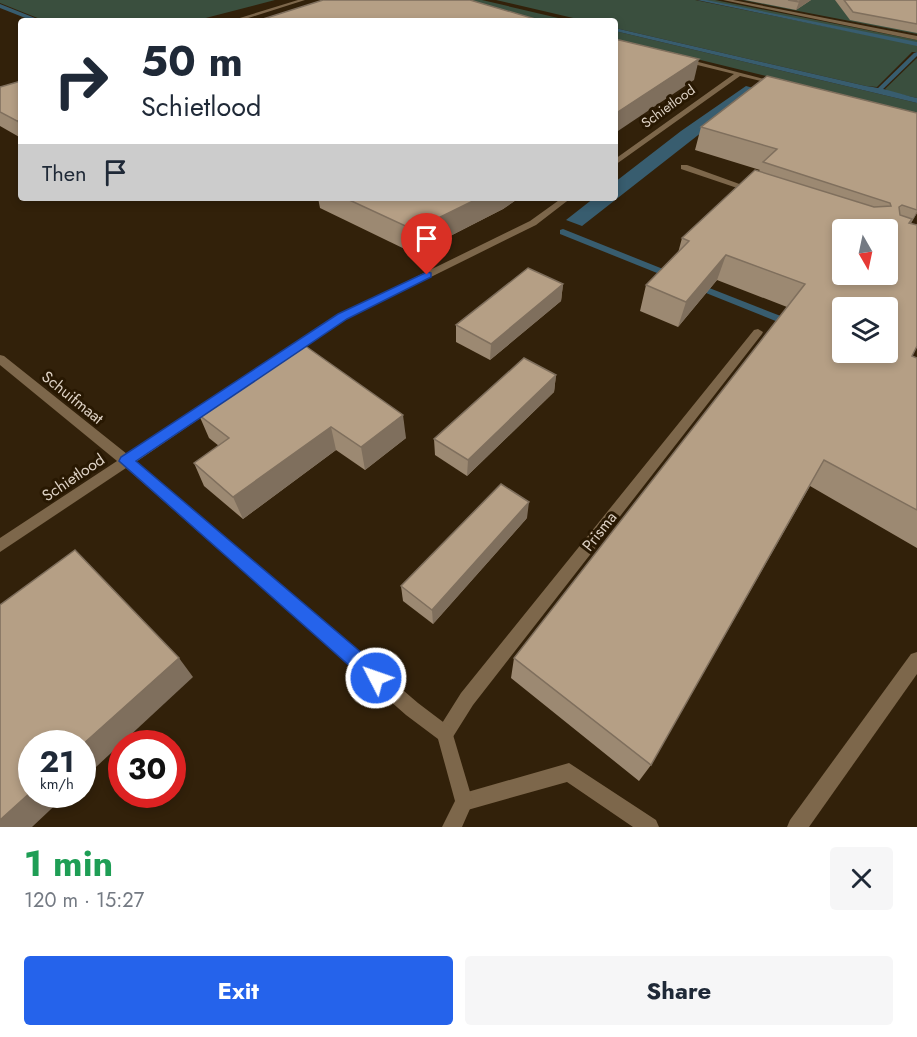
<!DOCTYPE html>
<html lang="en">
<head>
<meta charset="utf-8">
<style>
	body { margin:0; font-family:Jost,sans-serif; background:#f6f6f7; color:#1f2937; height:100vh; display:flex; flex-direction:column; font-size:22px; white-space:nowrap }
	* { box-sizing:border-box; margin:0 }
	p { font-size:20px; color:#747a83 }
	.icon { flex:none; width:33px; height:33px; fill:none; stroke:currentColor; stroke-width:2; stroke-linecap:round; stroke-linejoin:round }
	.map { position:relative; height:827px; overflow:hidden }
	.panel { display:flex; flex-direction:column; background:#fff; flex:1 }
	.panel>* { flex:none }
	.guide { position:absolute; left:18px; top:18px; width:600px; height:183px; border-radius:6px; box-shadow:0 3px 9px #0003; background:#fff; color:#1f2937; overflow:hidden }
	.needle { width:39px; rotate:171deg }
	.controls { position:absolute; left:832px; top:219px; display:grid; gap:12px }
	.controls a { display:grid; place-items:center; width:66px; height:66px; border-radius:6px; background:#fff; box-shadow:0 3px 9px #0003; font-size:30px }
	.speed { position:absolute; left:18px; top:730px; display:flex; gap:12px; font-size:30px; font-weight:700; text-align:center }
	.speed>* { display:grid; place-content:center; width:78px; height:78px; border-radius:50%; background:#fff; box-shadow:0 3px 9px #0003; line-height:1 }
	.speed small { font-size:15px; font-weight:400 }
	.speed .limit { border:9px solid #d22; background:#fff; color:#111 }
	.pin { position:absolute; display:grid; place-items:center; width:51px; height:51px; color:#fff; margin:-62px -26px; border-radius:50% 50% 50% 0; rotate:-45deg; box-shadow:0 0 6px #0007 }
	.pin .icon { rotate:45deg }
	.me { position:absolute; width:66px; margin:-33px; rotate:311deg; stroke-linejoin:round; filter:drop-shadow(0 0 4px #0008) }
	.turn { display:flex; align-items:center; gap:21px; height:126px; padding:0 24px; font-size:27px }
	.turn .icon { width:78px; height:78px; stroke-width:2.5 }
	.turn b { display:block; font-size:42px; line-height:51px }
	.then { display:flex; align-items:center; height:57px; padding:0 24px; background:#0003; gap:12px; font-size:22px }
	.round { display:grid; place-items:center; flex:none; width:63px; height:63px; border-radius:6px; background:#f6f6f7 }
	.overview { display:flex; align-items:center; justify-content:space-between; height:102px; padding:0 24px }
	h1 { font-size:36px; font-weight:700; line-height:45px; color:#1e9e55 }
	.button { display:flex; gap:12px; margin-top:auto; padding:12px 24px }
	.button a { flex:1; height:69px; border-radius:6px; background:#2563eb; color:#fff; font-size:24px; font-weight:700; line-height:69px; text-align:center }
	.button a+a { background:#f6f6f7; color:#1f2937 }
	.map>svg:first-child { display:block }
	.green { fill:#3a4f3e }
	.water { fill:#385d6f }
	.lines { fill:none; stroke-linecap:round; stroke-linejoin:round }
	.stream { fill:#385d6f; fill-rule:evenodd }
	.service { fill:#7d674b; fill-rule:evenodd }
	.minor { fill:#7d674b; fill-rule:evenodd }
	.wall { fill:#9c8972 }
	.shaded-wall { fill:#7f6f5d }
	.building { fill:#b59f85; stroke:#7f6f5d; stroke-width:1.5; fill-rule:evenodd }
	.route { fill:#2563eb; stroke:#184099; stroke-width:1.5 }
	.labels { text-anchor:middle; stroke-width:6; stroke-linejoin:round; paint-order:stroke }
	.far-street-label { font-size:14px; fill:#ddd1c4; stroke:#281802 }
	.street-label { font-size:16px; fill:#ddd1c4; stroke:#281802 }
</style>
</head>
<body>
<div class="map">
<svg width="917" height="827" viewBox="0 0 917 827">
	<rect width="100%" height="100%" fill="#32210a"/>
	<g class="green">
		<polygon points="0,0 275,0 194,21 45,21 0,3"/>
		<polygon points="454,0 482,0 571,21 540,21"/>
		<polygon points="496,0 695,0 917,45 917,52 912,52 877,87 866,86 615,28 615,21 586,21"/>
		<polygon points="702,0 715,0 917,40 917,43"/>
		<polygon points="742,0 917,0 917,34"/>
		<polygon points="615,31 917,103 917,113 615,39"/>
		<polygon points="917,58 917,98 890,92 885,89"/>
	</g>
	<g class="water">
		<path d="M 615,28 L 866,86 C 884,88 900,94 917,98 L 917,103 L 615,31 Z"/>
		<polygon points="746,86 757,89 582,226 566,220 594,198 615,198 615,182 681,131"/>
	</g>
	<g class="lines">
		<g class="stream">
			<polygon points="697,0 706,0 917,42 917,46"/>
			<polygon points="0,4 40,20 41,21 33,21 0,8"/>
			<polygon points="917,52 917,56 880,92 876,92 876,90 914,53"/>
			<polygon points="563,229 678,275 680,277 675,280 672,279 560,234 560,230"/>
			<polygon points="694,282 796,322 797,324 796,326 788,326 691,287 689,285"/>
		</g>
		<g class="service">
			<polygon points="681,165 687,165 756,190 749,192 681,169"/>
			<polygon points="758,329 763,332 762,334 473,705 451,740 445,743 439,740 436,734 439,728 461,693 754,330"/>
			<polygon points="917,652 917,674 809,827 787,827 790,820 911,654"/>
			<polygon points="569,763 656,820 659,827 633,827 567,782 464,811 457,809 455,802 457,795"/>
		</g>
		<g class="minor">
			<polygon points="298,0 305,0 239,21 230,21"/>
			<polygon points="723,0 733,0 917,36 917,40"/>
			<polygon points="683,58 780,83 777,85 740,76 615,165 615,159 734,74 681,61"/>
			<polygon points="562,198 571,198 536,225 346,319 136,462 418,703 451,728 473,802 462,827 442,827 455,801 438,739 406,715 126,468 0,552 0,538 117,461 0,365 0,355 4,356 127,454 338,315 530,221"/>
		</g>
	</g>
	<g class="wall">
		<polygon points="745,0 811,0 796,10"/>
		<polygon points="835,0 917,0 917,33 850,20"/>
		<polygon points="21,81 21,138 0,126 0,87"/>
		<polygon points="917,113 917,213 911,223 912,356 917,358 917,548 810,486 651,765 639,781 511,678 514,658 787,307 717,280 678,327 640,311 646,285 678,253 682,238 760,170 695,150 701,127"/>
		<polygon points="318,198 519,198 503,209 415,254 320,208"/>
		<polygon points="563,284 561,301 490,360 456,342 456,325"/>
		<polygon points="304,345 406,438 365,470 336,450 243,519 204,486 194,463 219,446 209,438 199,415"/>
		<polygon points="556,375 554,392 467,476 435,455 434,439"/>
		<polygon points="527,518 433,624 403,601 401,586"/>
	</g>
	<g class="shaded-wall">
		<polygon points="802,0 811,0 796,10 799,2"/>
		<polygon points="699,59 694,80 615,133 615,114"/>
		<polygon points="21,120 21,129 17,121"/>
		<polygon points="479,198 519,198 503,209 415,254 414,230"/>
		<polygon points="917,211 917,213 904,235"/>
		<polygon points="726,255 717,280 678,327 686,302"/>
		<polygon points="563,284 561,301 490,360 491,344"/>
		<polygon points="556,375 554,392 467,476 468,460"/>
		<polygon points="403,415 406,438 365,470 361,447"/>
		<polygon points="331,427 336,450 243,519 233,497"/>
		<polygon points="529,502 527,518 433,624 432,610"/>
		<polygon points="179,658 193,677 82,780 82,745"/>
		<polygon points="32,791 32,795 66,795 32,827 0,827 0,820"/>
	</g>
	<g class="building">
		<polygon points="323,0 470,0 542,21 270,21 263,19"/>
		<polygon points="788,0 802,0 799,2"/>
		<polygon points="844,0 917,0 917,24 853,12"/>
		<polygon points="615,39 699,59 615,114"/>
		<path d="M 767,76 L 917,113 L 917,210 L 902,205 L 899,207 L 900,215 L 912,219 L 909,223 L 917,225 L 917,346 L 912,356 L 917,358 L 917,510 L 824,460 L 651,765 L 514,658 L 805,284 L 726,255 L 686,302 L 646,285 L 689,241 L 682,238 L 755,170 L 874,207 L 891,206 L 890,203 L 763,162 L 777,149 L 701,127 ZM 843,230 L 888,230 L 888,274 L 843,274 ZM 843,308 L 888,308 L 888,352 L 843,352 Z"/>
		<polygon points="21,81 21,120 17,121 0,112 0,87"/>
		<polygon points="345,198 479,198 414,230"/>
		<polygon points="528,268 563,284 491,344 456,325"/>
		<polygon points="304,345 403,415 361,447 331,427 233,497 194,463 229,438 199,415"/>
		<polygon points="524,358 556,375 468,460 434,439"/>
		<polygon points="501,484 529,502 432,610 401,586"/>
		<polygon points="75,550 179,658 82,745 82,744 32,744 32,791 0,820 0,605"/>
	</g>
	<polygon class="route" points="427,272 431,273 431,277 347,319 136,461 383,671 386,678 383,684 376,687 370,684 119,461 121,457 338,314"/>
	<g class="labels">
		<g class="far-street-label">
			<text transform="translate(668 106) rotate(-36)" y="5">Schietlood</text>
		</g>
		<g class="street-label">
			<text transform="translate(73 397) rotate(39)" y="6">Schuifmaat</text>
			<text transform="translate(73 477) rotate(-34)" y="6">Schietlood</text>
			<text transform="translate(599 531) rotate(-52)" y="6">Prisma</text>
		</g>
	</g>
</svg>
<div class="controls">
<a><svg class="needle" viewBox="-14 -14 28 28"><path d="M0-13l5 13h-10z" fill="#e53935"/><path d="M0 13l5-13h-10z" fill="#747a83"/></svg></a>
<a><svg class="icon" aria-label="layers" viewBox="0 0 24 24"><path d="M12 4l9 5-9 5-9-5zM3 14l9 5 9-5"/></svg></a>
</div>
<div class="speed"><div>21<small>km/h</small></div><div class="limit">30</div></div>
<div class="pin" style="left:427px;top:275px;background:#d93025"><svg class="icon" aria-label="arrive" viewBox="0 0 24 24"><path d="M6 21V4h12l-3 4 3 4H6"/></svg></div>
<svg class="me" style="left:376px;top:678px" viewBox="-20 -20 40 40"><circle r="17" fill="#2563eb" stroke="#fff" stroke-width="3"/><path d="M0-11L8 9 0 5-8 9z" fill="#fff"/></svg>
<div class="guide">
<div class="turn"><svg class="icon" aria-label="right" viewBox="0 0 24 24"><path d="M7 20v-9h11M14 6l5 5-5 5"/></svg><div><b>50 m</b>Schietlood</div></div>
<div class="then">Then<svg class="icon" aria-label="arrive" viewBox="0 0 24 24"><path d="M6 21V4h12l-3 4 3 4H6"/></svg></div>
</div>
</div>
<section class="panel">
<div class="overview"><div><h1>1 min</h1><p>120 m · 15:27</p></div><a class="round"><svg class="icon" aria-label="close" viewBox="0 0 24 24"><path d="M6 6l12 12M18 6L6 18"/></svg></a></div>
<div class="button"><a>Exit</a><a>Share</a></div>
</section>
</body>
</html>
